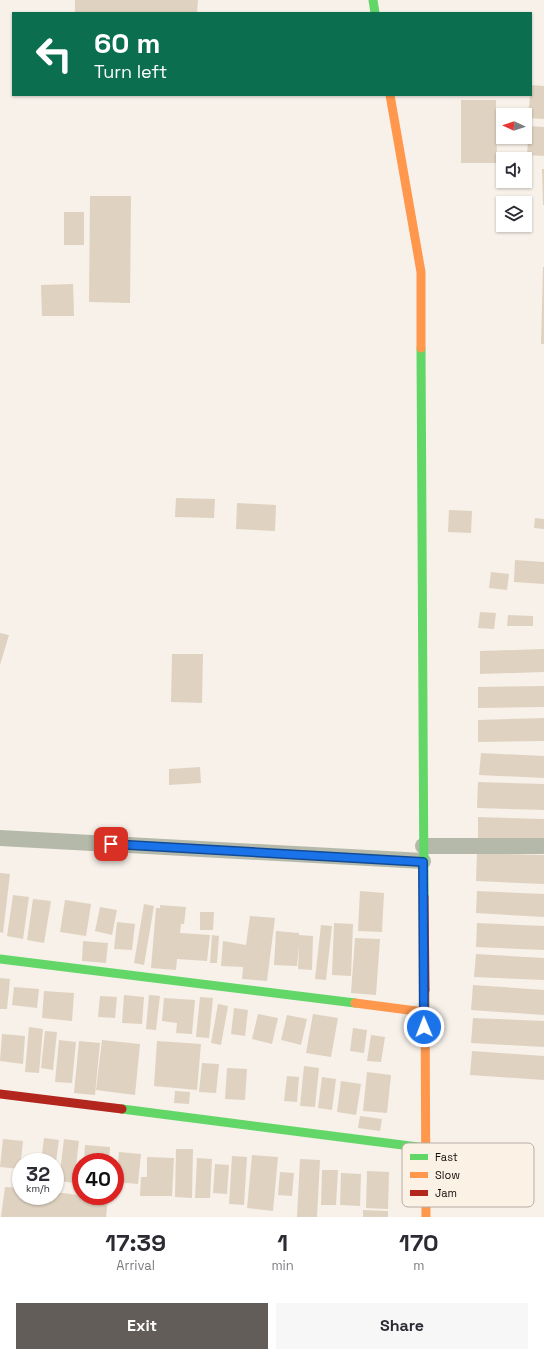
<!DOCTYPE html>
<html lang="en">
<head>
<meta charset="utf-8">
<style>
	body { margin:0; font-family:"Space Grotesk",sans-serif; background:#f7f7f7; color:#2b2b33; height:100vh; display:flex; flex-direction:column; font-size:15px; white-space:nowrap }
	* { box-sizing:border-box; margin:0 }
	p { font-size:13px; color:#7c7c81 }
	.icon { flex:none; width:22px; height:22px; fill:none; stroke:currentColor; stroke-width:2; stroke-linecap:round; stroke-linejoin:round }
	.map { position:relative; height:1217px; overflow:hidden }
	.side { display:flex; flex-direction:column; background:#fff; flex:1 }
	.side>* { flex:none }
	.banner { position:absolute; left:12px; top:12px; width:520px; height:84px; border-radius:0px; box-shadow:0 1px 3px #0004; background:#0b6e4f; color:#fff; overflow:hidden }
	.needle { width:26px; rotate:274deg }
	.fabs { position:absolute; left:496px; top:108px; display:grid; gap:8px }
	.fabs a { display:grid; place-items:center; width:36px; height:36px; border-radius:0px; background:#fff; box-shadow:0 1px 3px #0004; font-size:20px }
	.speed { position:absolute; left:12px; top:1153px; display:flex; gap:8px; font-size:20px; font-weight:700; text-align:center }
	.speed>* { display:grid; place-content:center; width:52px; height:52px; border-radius:50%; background:#fff; box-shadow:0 1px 3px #0004; line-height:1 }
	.speed small { font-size:10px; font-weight:400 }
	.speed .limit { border:6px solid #d22; background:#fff; color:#111 }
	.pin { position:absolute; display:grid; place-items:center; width:34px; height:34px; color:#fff; margin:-17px; border-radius:8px; box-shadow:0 2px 6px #0006 }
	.me { position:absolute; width:44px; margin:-22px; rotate:359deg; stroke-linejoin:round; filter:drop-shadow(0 0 3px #0008) }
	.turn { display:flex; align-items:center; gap:14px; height:84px; padding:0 16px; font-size:18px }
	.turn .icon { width:52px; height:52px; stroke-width:2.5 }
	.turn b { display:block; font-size:28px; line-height:34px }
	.eta { display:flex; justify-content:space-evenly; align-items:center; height:68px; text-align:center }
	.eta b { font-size:24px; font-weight:600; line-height:28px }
	.button { display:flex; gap:8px; margin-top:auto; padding:8px 16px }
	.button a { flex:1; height:46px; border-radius:0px; background:#625d59; color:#fff; font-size:16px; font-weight:600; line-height:46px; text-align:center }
	.button a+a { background:#f7f7f7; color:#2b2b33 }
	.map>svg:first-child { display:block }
	.building { fill:#e0d2c0 }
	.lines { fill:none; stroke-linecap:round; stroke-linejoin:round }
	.street { stroke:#b5b9aa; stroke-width:16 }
	.fast { stroke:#63d668; stroke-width:9 }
	.slow { stroke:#ff974d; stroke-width:9 }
	.jam { stroke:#b3261e; stroke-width:9 }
	.route-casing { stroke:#114b97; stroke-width:10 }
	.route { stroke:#1a73e8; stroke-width:7 }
	.key { fill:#fcf1e5; stroke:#b6ada4; stroke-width:1 }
	.key-label { font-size:11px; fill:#120e0b }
</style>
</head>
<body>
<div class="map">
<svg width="544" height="1217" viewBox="0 0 544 1217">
	<rect width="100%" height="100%" fill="#f7f1ea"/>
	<g class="building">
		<polygon points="75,0 198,0 197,13 75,13"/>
		<polygon points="531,85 544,86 544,119 528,118"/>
		<polygon points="461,100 496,100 497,163 461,163"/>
		<polygon points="529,126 544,127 544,156 527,155"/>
		<polygon points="542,169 544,169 544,205 543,205"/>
		<polygon points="90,196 131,196 130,303 89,302"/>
		<rect x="64" y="212" width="20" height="33"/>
		<polygon points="543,267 544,267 544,344 541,344"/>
		<polygon points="73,284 74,316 42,316 41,285"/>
		<polygon points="176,498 215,499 214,518 175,517"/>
		<polygon points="237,503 276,505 275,531 236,529"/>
		<polygon points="449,510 472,511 471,533 448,532"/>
		<polygon points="535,518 544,519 544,529 534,528"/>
		<polygon points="515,560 544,562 544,584 514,582"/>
		<polygon points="491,572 509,574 507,590 489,588"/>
		<polygon points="480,612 496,613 494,629 478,628"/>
		<polygon points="508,615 533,616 533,626 507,626"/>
		<polygon points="0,633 9,635 0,665"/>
		<polygon points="544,649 544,672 480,674 480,651"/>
		<polygon points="172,654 203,654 202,703 171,702"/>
		<polygon points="544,686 544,707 478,708 478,687"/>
		<polygon points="544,718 544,741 478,742 478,720"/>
		<polygon points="481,753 544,756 544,778 479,775"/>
		<polygon points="200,767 201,783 169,785 169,769"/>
		<polygon points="478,782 544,784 544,810 477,808"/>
		<polygon points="478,817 544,819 544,841 478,839"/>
		<polygon points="477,853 544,855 544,884 476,881"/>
		<polygon points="0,873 10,874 3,933 0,932"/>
		<polygon points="360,891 384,893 382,932 358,931"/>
		<polygon points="477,891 544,894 544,917 476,913"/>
		<polygon points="13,895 29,897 23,939 7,936"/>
		<polygon points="33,899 51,901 44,943 27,940"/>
		<polygon points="65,900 91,904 86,936 60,932"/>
		<polygon points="144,904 154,906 144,965 134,963"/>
		<polygon points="160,905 186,907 184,924 181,924 180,933 210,935 207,961 177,959 176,970 151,968 156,908 160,908"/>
		<polygon points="100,907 117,910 112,935 95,931"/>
		<polygon points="200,912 214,912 213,930 200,930"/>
		<polygon points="250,916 275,918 267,981 242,979 243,967 221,966 223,941 246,945"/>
		<polygon points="117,922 135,924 132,950 114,949"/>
		<polygon points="334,923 353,924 351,976 332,975"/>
		<polygon points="477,923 544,926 544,950 476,947"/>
		<polygon points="321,925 332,926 326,980 315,979"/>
		<polygon points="276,931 299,933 299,935 313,936 312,970 298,969 299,945 297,966 274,965"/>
		<polygon points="212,935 219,936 217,963 210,963"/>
		<polygon points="355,938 380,939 376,995 351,993"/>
		<polygon points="83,941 108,943 106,963 82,961"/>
		<polygon points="476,954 544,958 544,980 474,977"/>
		<polygon points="0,978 10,979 7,1009 0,1009"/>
		<polygon points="473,985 544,990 544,1015 471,1010"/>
		<polygon points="14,987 39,989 37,1008 12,1005"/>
		<polygon points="44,991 74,993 72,1021 42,1018"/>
		<polygon points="124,995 144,997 142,1024 122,1023"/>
		<polygon points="149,995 160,996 156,1030 146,1029"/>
		<polygon points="100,996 117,997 115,1018 98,1017"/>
		<polygon points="200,997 213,998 209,1038 196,1037"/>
		<polygon points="164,998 195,1000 192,1034 176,1033 177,1023 162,1021"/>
		<polygon points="218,1004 228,1006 221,1045 211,1043"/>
		<polygon points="234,1008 248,1010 245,1036 231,1034"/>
		<polygon points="258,1014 278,1018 272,1044 252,1039"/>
		<polygon points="313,1014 338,1018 331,1057 306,1053"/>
		<polygon points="287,1015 307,1019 301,1045 281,1040"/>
		<polygon points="473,1018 544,1021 544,1047 471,1043"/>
		<polygon points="29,1027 43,1029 39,1073 25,1072"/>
		<polygon points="353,1028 367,1030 364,1053 350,1051"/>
		<polygon points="45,1031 57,1032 53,1070 41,1068"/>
		<polygon points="2,1034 25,1036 23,1064 0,1061"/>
		<polygon points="371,1035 385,1037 381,1062 367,1061"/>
		<polygon points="59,1040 76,1042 72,1083 55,1082"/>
		<polygon points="102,1040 140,1044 135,1095 96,1090"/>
		<polygon points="79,1041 100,1043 95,1095 74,1093"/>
		<polygon points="157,1041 201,1044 197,1090 154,1086"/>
		<polygon points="472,1051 544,1056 544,1080 470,1075"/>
		<polygon points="202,1063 219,1064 216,1093 199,1092"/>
		<polygon points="304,1066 319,1068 315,1107 300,1106"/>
		<polygon points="227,1068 247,1069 245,1100 225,1099"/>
		<polygon points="367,1072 391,1075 387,1113 363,1111"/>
		<polygon points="287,1076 299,1077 297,1102 284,1101"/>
		<polygon points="322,1077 336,1079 332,1110 318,1108"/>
		<polygon points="341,1081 361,1084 356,1115 337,1112"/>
		<polygon points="175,1091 190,1092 189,1104 174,1103"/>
		<polygon points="360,1116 382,1119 380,1131 358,1128"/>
		<polygon points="44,1138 59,1140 56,1162 41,1162"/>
		<polygon points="3,1139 23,1141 20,1169 0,1167"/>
		<polygon points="64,1139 79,1141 74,1183 59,1181"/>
		<polygon points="85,1145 110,1147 109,1162 84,1162"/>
		<polygon points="176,1149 193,1149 192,1198 175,1197"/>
		<polygon points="119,1152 141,1154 138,1184 116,1182"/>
		<polygon points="252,1155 278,1157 273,1211 247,1208"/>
		<polygon points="232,1156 247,1157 244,1205 229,1204"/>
		<polygon points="147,1157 174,1158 172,1196 140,1196 141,1177 147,1177"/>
		<polygon points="197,1158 212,1159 210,1198 195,1198"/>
		<polygon points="300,1159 320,1160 317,1217 297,1217"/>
		<polygon points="215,1164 229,1165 227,1194 213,1193"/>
		<polygon points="322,1170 338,1170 336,1205 321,1205"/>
		<polygon points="367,1171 389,1172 388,1209 366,1208"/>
		<polygon points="280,1172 294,1173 292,1196 278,1195"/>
		<polygon points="341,1173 361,1174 360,1206 340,1205"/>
		<polygon points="5,1187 21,1188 21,1196 55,1196 55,1192 108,1199 106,1217 1,1217"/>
		<polygon points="363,1210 388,1211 388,1217 363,1217"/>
	</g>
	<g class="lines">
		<g class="street">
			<polyline points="0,838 423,861"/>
			<polyline points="423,846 544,846"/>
		</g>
		<g class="fast">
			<polyline points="373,0 375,13"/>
			<polyline points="421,348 424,897"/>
			<polyline points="0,959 355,1003"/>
			<polyline points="122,1109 426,1148"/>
		</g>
		<g class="slow">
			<polyline points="390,95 421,272 421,348"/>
			<polyline points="425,990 426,1217"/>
			<polyline points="355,1003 424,1012"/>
		</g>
		<g class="jam">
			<polyline points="424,897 425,990"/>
			<polyline points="0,1094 122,1109"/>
		</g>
	</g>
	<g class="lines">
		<g class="route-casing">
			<polyline id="route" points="111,844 423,862 424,1027"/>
		</g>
		<use href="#route" class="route"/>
	</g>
	<rect x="402" y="1143" width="132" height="64" rx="6" class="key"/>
	<rect x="410" y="1154" width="18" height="6" fill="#63d668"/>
	<rect x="410" y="1172" width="18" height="6" fill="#ff974d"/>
	<rect x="410" y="1190" width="18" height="6" fill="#b3261e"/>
	<g class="key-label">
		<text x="435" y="1161">Fast</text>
		<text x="435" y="1179">Slow</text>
		<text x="435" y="1197">Jam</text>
	</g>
</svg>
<div class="fabs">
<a><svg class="needle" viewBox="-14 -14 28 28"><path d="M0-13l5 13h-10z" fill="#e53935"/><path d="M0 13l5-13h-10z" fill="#7c7c81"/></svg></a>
<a><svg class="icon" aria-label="sound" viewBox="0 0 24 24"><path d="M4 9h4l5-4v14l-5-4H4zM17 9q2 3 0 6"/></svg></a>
<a><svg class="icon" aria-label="layers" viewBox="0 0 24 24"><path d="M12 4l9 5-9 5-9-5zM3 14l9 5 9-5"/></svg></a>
</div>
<div class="speed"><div>32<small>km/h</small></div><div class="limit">40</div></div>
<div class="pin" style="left:111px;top:844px;background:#d93025"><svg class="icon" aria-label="arrive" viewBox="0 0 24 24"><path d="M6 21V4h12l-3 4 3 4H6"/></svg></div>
<svg class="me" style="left:424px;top:1027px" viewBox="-20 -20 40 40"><circle r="17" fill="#1a73e8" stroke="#fff" stroke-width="3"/><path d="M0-11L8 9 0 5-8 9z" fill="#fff"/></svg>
<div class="banner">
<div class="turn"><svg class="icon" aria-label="left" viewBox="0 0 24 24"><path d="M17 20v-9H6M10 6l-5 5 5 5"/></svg><div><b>60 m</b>Turn left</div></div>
</div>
</div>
<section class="side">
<div class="eta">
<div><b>17:39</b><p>Arrival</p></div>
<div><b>1</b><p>min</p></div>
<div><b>170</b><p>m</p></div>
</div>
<div class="button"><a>Exit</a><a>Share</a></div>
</section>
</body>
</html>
